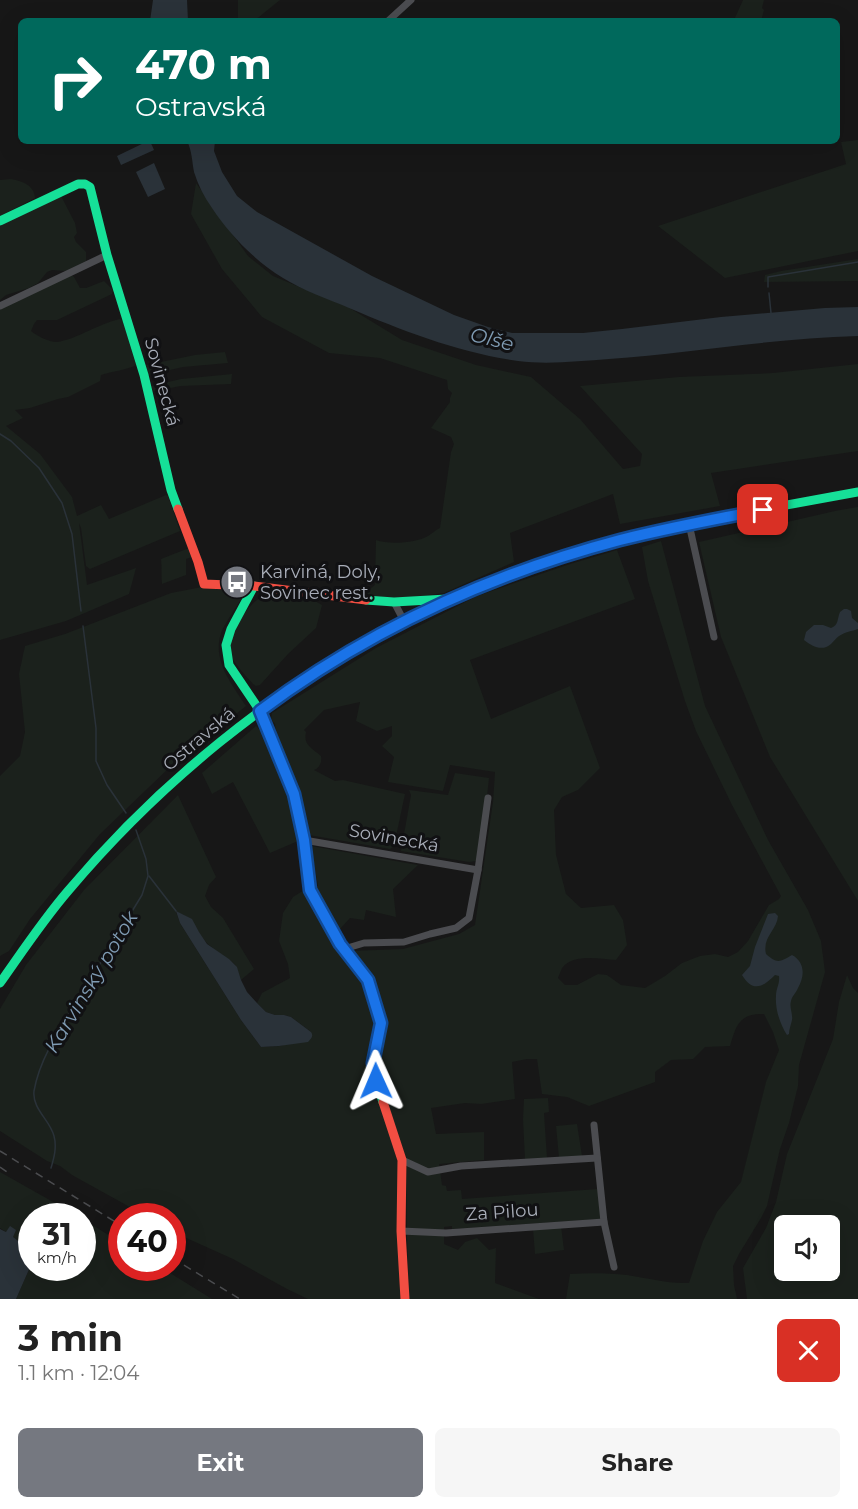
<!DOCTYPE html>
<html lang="en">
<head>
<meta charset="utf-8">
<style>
	body { margin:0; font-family:Montserrat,sans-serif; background:#f6f6f6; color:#222; height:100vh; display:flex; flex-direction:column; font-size:22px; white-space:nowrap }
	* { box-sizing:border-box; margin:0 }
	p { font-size:20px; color:#767676 }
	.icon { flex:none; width:33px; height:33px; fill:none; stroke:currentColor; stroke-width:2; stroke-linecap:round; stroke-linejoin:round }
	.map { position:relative; height:1299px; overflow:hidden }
	.drawer { display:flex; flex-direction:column; background:#fff; flex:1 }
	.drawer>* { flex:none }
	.guide { position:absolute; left:18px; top:18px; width:822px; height:126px; border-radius:9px; box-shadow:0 6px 24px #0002; background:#00695c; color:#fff; overflow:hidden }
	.controls { position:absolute; left:774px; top:1215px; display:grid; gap:12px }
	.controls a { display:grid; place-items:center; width:66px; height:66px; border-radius:9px; background:#fff; box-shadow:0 6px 24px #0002; font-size:30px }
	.speed { position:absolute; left:18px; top:1203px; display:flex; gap:12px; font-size:30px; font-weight:700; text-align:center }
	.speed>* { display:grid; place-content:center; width:78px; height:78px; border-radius:50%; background:#fff; box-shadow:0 6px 24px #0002; line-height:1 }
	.speed small { font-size:15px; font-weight:400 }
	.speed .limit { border:9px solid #d22; background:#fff; color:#111 }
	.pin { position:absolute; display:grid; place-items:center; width:51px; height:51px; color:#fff; margin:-26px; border-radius:12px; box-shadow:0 3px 9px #0006 }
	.me { position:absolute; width:66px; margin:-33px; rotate:359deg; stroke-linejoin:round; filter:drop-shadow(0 0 4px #0008) }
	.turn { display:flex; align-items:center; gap:21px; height:126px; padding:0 18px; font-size:27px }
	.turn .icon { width:78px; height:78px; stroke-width:2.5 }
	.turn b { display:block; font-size:42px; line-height:51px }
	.round { display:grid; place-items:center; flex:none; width:63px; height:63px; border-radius:9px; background:#f6f6f6 }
	.overview { display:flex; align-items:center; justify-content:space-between; height:102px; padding:0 18px }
	h1 { font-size:36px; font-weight:700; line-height:45px }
	.cta { display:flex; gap:12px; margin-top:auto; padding:12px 18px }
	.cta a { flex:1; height:69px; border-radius:9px; background:#757880; color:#fff; font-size:24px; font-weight:700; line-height:69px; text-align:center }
	.cta a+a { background:#f6f6f6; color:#222 }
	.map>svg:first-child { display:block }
	.green { fill:#1b211c; fill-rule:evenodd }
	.water { fill:#2a3239 }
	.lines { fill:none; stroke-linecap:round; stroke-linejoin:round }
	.stream { stroke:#2a3239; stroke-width:1.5 }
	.street { stroke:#4b4c50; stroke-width:7 }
	.fast { stroke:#16e098; stroke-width:9 }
	.jam { stroke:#f24e42; stroke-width:9 }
	.rail { stroke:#4b4c4f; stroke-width:1.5; stroke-dasharray:8 6; stroke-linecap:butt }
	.route-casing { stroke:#114b97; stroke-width:15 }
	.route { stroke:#1a73e8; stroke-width:10 }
	.labels { text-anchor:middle; stroke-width:6; stroke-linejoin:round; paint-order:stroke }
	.street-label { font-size:18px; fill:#a8adb8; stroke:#111113 }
	.poi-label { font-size:18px; fill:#a8adb8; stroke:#111113; text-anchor:start }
	.water-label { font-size:20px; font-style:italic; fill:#7f9bb3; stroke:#111113 }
</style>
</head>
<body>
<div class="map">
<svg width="858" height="1299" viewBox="0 0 858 1299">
	<rect width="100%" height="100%" fill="#171717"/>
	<g class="green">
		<polygon points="238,0 280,0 254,21 238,21"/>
		<polygon points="743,0 764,0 762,8 764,10 761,21 736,21 734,20"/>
		<polygon points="858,140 858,251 725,278 658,226 846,164 841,142"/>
		<path d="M 11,179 C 22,181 34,185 35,198 L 0,216 L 0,180 Z"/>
		<path d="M 196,183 L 248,256 L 273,276 L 348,307 L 402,340 L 476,365 L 531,377 L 580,419 L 623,469 L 640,466 L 642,454 L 580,386 L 679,377 L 773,373 L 858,364 L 858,451 L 711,473 L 720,506 L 620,524 L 613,494 L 510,533 L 514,562 L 444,593 L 405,598 L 361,596 L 375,585 L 376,540 C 389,545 416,543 428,536 C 433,533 435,530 440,528 L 451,452 L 454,444 L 451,437 L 431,428 L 450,402 L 450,398 L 452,393 L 448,389 L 447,380 L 380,358 L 329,353 L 262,317 L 222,269 L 191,214 Z"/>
		<polygon points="61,196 75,223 77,233 74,237 76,242 86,252 86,261 66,271 52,270 47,272 38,283 29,288 6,295 0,300 0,224"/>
		<polygon points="858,259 858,281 764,282 765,275 781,271"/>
		<path d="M 71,275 L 74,277 L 80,288 L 86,288 L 104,281 L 113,290 L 112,294 L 57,320 L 37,320 L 34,324 L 31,331 C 37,336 49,342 57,342 C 75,340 100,323 120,319 L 123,321 L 136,365 C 128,370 112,371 101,375 L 100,381 L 68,397 L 58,399 L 30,408 L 15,410 L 23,418 L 6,426 L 40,454 L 72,497 L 77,516 L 101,505 L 109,519 L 166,495 L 168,496 L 180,531 L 90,569 L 86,566 L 81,528 L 79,523 L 87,585 L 136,568 L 129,594 L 66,621 L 0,640 L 0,309 Z"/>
		<polygon points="225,352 228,363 183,367 148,375 146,365 195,355"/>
		<polygon points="232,374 231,384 181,386 153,391 151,386 181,379"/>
		<polygon points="858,507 858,901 770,757 721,637 699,542 835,511"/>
		<path d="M 661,541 L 705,706 L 768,840 L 808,910 L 821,941 L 825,972 L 799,1065 L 798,1086 L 789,1123 L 780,1149 L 767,1206 L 761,1218 L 739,1254 L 733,1266 L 734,1285 L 737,1299 L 566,1299 L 570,1274 C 589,1273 608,1273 627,1275 C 648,1278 668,1284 689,1283 L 703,1241 L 717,1212 L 741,1182 L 766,1082 L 779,1050 L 773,1032 L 764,1014 C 739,1013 736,1026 730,1046 L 705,1047 L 693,1059 L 671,1060 L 655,1072 L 655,1082 L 589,1106 L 567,1097 L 542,1094 L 537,1059 L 527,1059 L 512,1062 L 515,1099 L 481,1104 L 465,1103 L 431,1108 L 436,1134 L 484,1132 L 484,1160 L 439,1164 L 442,1185 L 446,1186 L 447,1191 L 461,1190 L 462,1199 L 598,1189 L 601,1219 L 452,1229 L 452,1226 L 444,1227 L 444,1244 L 458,1250 L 465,1242 L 477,1238 L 489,1250 L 496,1248 L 495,1283 L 539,1299 L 409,1299 L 407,1237 L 406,1159 L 384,1092 L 380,1065 L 386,1023 L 371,977 L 350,951 L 403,949 L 459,934 L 475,925 L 493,802 L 495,772 L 450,765 L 443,791 L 388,782 L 394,757 L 382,746 L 392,736 L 392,726 L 377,731 L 356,721 L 360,702 L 324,710 L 304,730 L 306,732 C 303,745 312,748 321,756 C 322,762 320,768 314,770 L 335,781 L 343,780 L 405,794 L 394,846 L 390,849 L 309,835 L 309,829 L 294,778 L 276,736 L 275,724 L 271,719 L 272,713 L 376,648 L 477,596 L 567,565 L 617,550 L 635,599 L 470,660 L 491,719 L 570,686 L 600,768 L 578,790 L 562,797 L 554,810 L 556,855 L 566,894 L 581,908 L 614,905 L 623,920 L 627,945 L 616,960 C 599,959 574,953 562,968 C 562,969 558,977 558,978 L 565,985 L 577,985 L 598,974 L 607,975 L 621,985 L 645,988 L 665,976 L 682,963 L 700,956 L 715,954 L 728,957 L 738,952 L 748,941 L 769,905 L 779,899 L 781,896 L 732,805 L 696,731 L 685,701 L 648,581 L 642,547 Z"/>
		<path d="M 189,548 L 192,557 L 186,559 L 186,575 L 162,584 C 161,575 162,568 161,559 Z"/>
		<path d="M 202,587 L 245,593 C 239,603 225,623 221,633 C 212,661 232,684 246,706 L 172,765 L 100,834 L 30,919 L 9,951 L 0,956 L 0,776 L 20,756 L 25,732 L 19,674 L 25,646 L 65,634 L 171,593 Z"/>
		<path d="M 275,595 L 315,601 L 322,605 L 316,628 L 288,654 L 260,685 L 256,686 L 253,684 C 246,676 233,663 230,653 C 225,638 245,609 257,600 C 262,597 269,596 275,595 Z"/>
		<polygon points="256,726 265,735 288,794 298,841 270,853 233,782 212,794 202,773"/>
		<polygon points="455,773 489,778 483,834 476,861 469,862 401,851 411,795 409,790 448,795"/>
		<path d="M 178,795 L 216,877 L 209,885 L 205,896 L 211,907 L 223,918 L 254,969 L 241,980 C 239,975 238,970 236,966 C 229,957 217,953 209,945 C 194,931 198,919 176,912 L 180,923 L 241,1020 L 261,1047 L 279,1046 L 310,1040 L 311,1032 L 291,1017 L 284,1015 L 275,1015 L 266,1012 L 257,1003 L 262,993 L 290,978 L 288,964 L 279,941 L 283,913 L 293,897 L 301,892 L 318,886 L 311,846 L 418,865 L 393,889 L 396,917 L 366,910 L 364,920 L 350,918 L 330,940 L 362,979 L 374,1014 L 376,1025 L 373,1047 L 392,1142 L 398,1163 L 401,1299 L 308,1299 L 287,1289 L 233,1259 L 173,1232 L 172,1216 L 146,1216 L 72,1175 L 60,1166 L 47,1161 L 0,1131 L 0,1009 L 26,965 L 84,890 Z"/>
		<path d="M 847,975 L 853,988 L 858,993 L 858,1299 L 747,1299 L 743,1268 L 766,1228 L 776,1202 L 787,1154 L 833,1039 L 839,1002 ZM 784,1226 L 830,1226 L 830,1270 L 784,1270 Z"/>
		<polygon points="548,1098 549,1112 544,1113 547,1158 525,1160 523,1119 524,1099"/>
		<polygon points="577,1124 582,1156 559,1158 556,1126"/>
		<polygon points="0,1172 78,1216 32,1216 31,1251 12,1237 15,1230 6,1232 0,1228"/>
		<polygon points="83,1219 121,1243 122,1268 162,1268 212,1299 16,1299 31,1265 32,1268 82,1268"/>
		<polygon points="561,1226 564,1250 535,1254 533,1229"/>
	</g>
	<g class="water">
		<polygon points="153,0 187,0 188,21 150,21"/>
		<polygon points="148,141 150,141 154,150 121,165 117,156"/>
		<path d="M 187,141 L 215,141 L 214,151 L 222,172 L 237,196 L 257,212 L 372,276 L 454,315 L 488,327 L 512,333 L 583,333 L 622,329 L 721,317 L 825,308 L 858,307 L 858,336 C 775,338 692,353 609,359 C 579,361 548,365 518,361 C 460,353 403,331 349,308 C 328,299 302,290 283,278 C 255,261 230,235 212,208 C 204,197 198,185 194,172 C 192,161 192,151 187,141 Z"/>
		<polygon points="154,163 165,189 148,197 136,172"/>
		<path d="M 844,609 L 847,609 L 851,611 L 852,618 L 858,623 L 858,629 C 852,631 845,632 839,636 C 836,638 834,641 831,644 C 822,652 812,646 804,640 L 806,632 L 814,625 L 823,625 L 831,628 C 839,625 837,619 840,612 Z"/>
		<path d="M 176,911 L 192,919 L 199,932 L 207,944 L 229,959 L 237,967 L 241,980 L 247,992 L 257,1003 L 266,1012 L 275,1015 L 284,1015 L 291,1017 L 311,1032 C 314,1036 311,1039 308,1042 L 279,1046 L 261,1047 L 241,1020 L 180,923 Z"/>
		<path d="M 775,913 L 778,916 C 777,930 762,937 766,954 C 777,964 780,962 792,955 C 805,962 805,976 798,988 C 796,993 792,996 791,1001 C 789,1007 793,1014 792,1020 C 791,1025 789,1029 789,1034 L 787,1035 C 780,1024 775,1009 776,996 C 776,988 780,984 779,976 L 775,975 C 763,987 753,993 742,975 L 750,966 L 755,947 L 768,914 Z"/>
		<polygon points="10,1226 16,1230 13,1237 31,1251 31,1265 16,1299 0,1299 0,1229 6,1232"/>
	</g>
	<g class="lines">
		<g class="stream">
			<polyline points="768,287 768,277 858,262"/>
			<polyline points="769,293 771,313"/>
			<polyline points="0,434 11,441 39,468 62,503 72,534 81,611"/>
			<polyline points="83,626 96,728 96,761 107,785 126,813"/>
			<polyline points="149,876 176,911"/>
			<path d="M 51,1168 C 54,1158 57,1147 54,1136 C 50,1120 32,1109 34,1091 C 40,1056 64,1023 82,993 C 102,960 122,928 142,895 L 148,876 L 146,859 L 136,830"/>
		</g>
		<g class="street">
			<polyline points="388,21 411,0"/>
			<polyline points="0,306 107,255"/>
			<polyline points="689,524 714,637"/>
			<polyline points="394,602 404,621"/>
			<polyline points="304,840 478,870"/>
			<polyline points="344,949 364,943 404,942 430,934 456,928 469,918 478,870 488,798"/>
			<polyline points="594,1125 604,1222 614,1267"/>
			<polyline points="402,1160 428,1172 461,1166 597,1158"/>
			<polyline points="401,1231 446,1233 604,1222"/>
		</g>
		<g class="fast">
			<polyline points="0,221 78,184 85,184 90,187 107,255 144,375 171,490 178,509"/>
			<polyline points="715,518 858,492"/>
			<polyline points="254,586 231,629 226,645 229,665 260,711 294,794 304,840 310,890 340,944 368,980 381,1023 373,1063 376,1081 383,1102"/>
			<polyline points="366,600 394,602 447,599"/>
			<path d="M 0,983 C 22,952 43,920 68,891 C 159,783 271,692 396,625"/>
		</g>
		<g class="jam">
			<polyline points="178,509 198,562 204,584 254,586 366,600"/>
			<path d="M 396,625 C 495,572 605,541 715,518"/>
			<polyline points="383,1102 402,1160 401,1231 405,1299"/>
		</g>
		<g class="rail">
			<polyline points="0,1151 122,1226"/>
			<polyline points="0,1167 10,1174"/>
			<polyline points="172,1258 240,1299"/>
		</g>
	</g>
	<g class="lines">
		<g class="route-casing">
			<path id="route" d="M 376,1081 L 373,1063 L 381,1023 L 368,980 L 340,944 L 310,890 L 304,840 L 294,794 L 260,711 C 367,631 491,574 620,540 C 667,528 715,519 763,510"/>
		</g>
		<use href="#route" class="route"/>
	</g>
	<defs>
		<g id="bus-disc" transform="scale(1.725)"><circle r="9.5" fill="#757880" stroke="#111113"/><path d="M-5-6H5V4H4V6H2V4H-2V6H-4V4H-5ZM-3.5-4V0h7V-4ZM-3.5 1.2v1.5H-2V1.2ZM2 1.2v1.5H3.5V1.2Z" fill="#fff"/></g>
	</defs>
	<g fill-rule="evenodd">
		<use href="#bus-disc" x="237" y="582"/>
	</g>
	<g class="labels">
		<g class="street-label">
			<text transform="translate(162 382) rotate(75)" y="6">Sovinecká</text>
			<text transform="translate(199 739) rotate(-40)" y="6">Ostravská</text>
			<text transform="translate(394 838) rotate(10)" y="6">Sovinecká</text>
			<text transform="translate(502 1212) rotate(-4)" y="6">Za Pilou</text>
		</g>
		<g class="poi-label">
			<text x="260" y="578">Karviná, Doly,<tspan x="260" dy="21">Sovinec rest.</tspan></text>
		</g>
		<g class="water-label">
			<text transform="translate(492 339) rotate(14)" y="7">Olše</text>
			<text transform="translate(91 982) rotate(-59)" y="7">Karvinský potok</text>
		</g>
	</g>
</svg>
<div class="controls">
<a><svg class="icon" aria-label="sound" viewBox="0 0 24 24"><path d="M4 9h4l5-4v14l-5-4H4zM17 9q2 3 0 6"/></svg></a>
</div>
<div class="speed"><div>31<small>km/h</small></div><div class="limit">40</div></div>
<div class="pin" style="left:763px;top:510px;background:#d93025"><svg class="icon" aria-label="arrive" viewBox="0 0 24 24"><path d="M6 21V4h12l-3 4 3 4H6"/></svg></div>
<svg class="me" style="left:376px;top:1081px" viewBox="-20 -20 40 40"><path d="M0-17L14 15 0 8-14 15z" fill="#1a73e8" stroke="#fff" stroke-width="4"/></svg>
<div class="guide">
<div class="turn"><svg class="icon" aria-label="right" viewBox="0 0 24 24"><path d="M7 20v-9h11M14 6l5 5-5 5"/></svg><div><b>470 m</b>Ostravská</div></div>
</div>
</div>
<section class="drawer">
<div class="overview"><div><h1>3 min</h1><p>1.1 km · 12:04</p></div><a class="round" style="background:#d93025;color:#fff"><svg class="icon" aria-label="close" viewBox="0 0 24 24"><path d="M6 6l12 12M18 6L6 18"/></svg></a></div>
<div class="cta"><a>Exit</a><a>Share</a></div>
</section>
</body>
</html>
